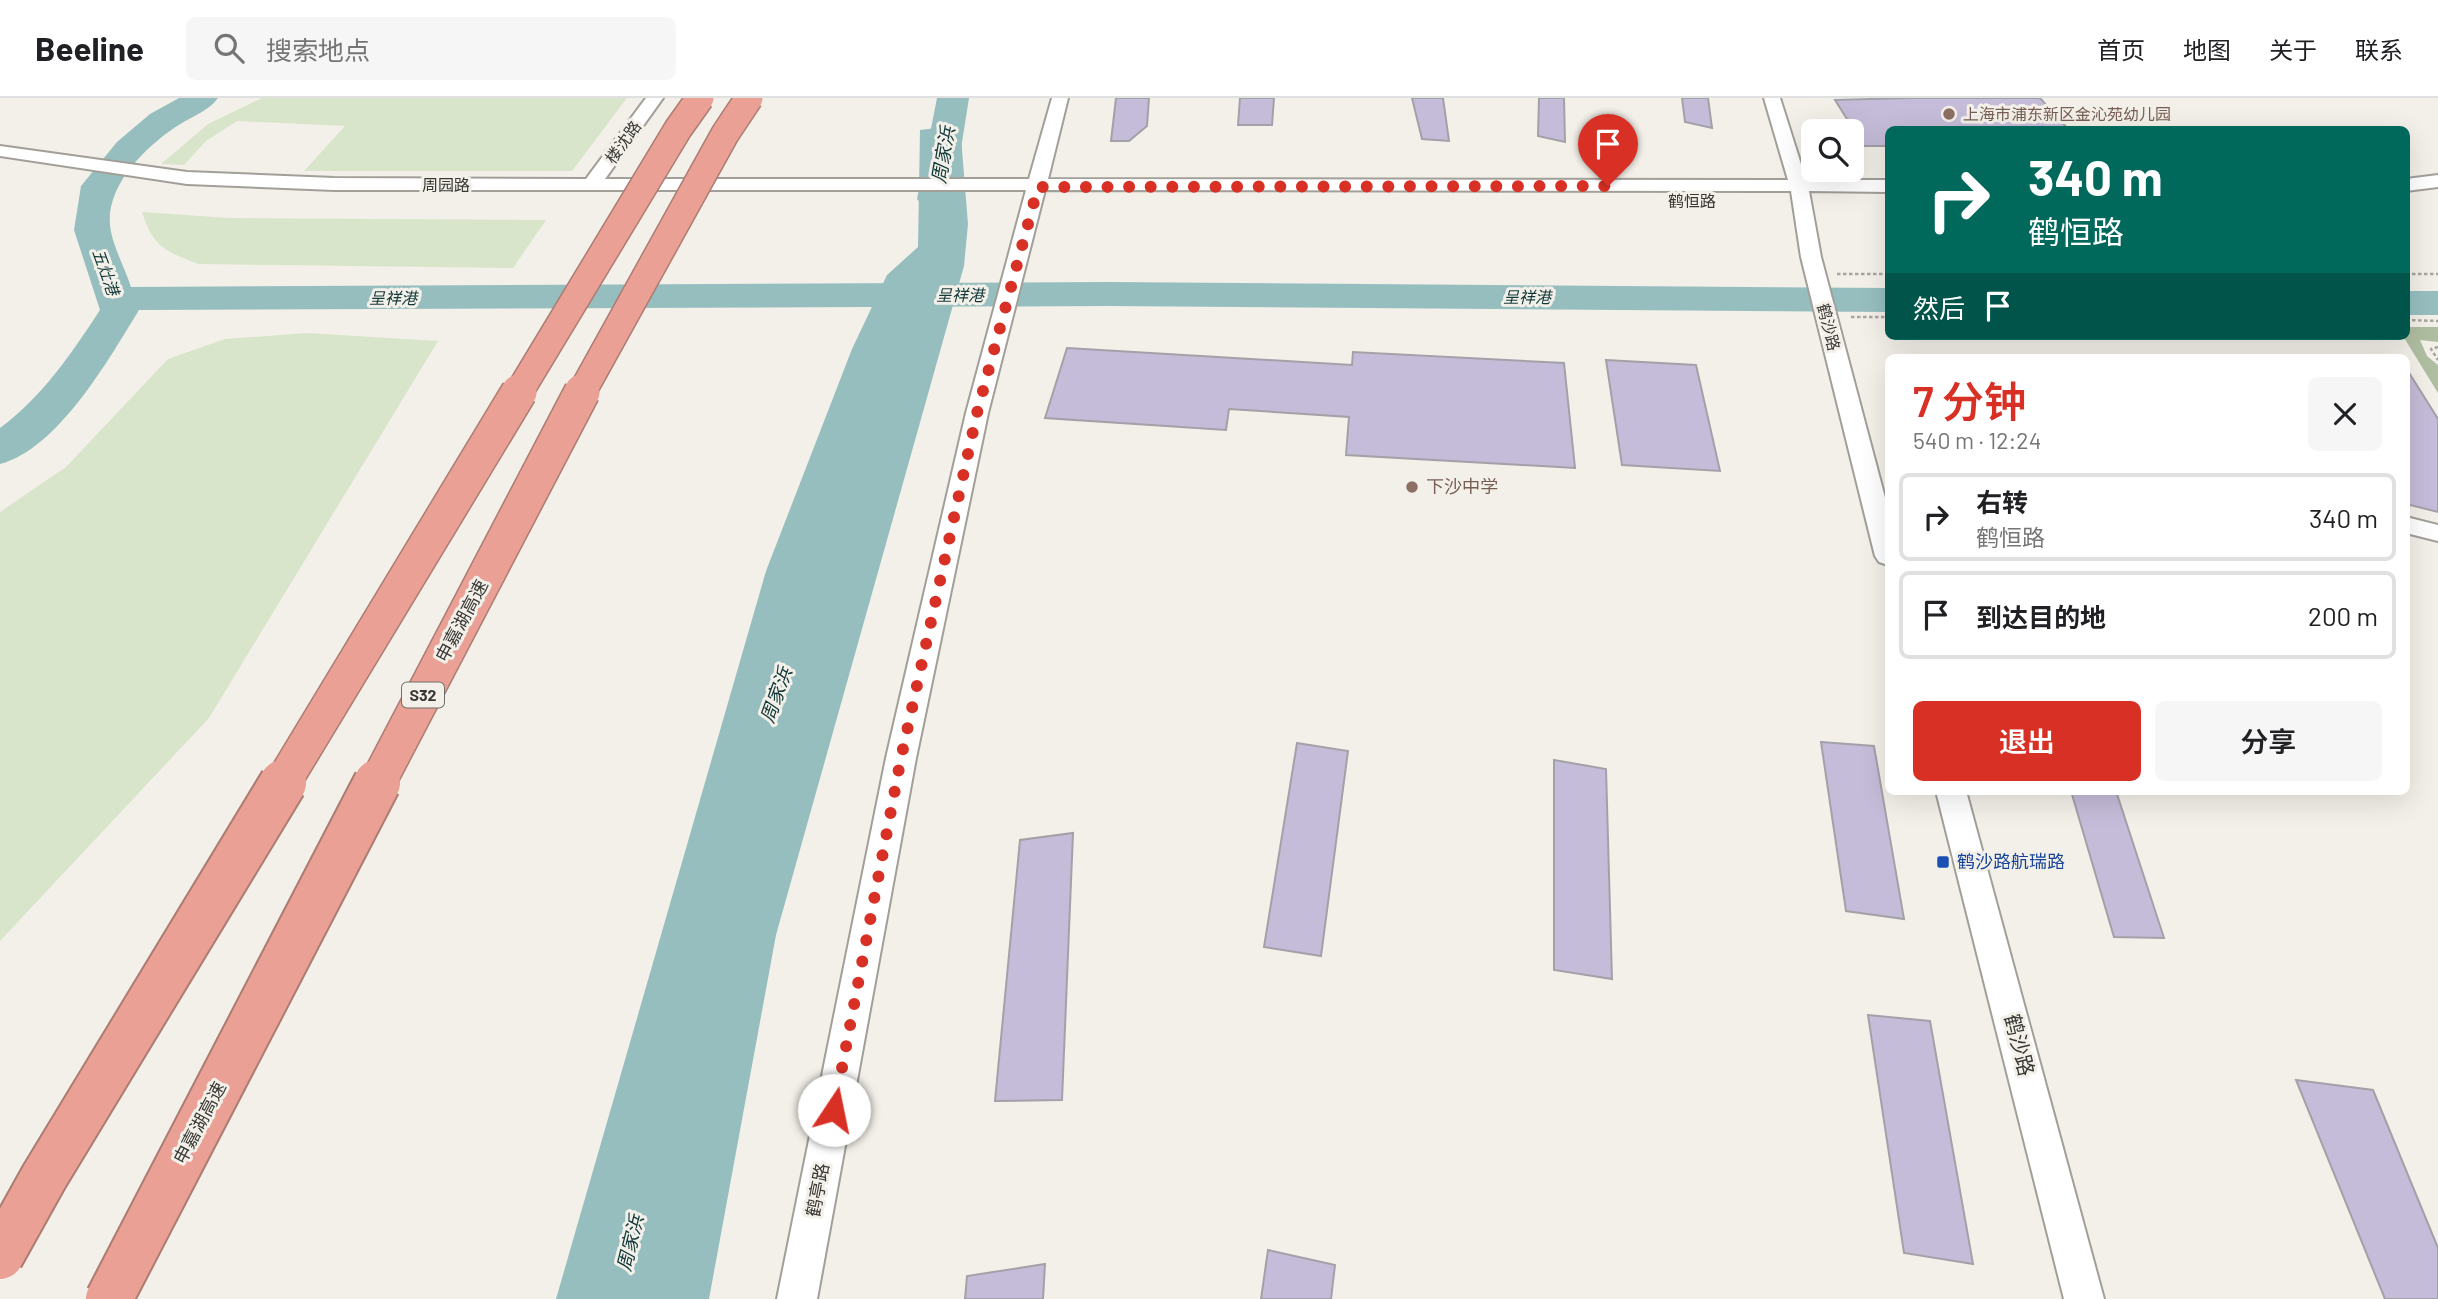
<!DOCTYPE html>
<html lang="zh">
<head>
<meta charset="utf-8">
<style>
	body { margin:0; font-family:Barlow,"Noto Sans SC",sans-serif; background:#f6f6f6; color:#202124; height:100vh; display:flex; flex-direction:column; font-size:26px; white-space:nowrap }
	* { box-sizing:border-box; margin:0 }
	p { font-size:23px; color:#757577 }
	.icon { flex:none; width:38px; height:38px; fill:none; stroke:currentColor; stroke-width:2; stroke-linecap:round; stroke-linejoin:round }
	.map { position:relative; flex:1; overflow:hidden }
	.panel { position:absolute; left:1885px; top:256px; width:525px; height:441px; display:flex; flex-direction:column; background:#fff; border-radius:10px; box-shadow:0 7px 28px #0002 }
	.panel>* { flex:none }
	.guide { position:absolute; left:1885px; top:28px; width:525px; height:214px; border-radius:10px; box-shadow:0 7px 28px #0002; background:#00695c; color:#fff; overflow:hidden }
	.tools { position:absolute; left:1801px; top:21px; display:grid; gap:14px }
	.tools a { display:grid; place-items:center; width:63px; height:63px; border-radius:10px; background:#fff; box-shadow:0 7px 28px #0002; font-size:35px }
	.pin { position:absolute; display:grid; place-items:center; width:60px; height:60px; color:#fff; margin:-72px -30px; border-radius:50% 50% 50% 0; rotate:-45deg; box-shadow:0 0 7px #0007 }
	.pin .icon { rotate:45deg }
	.me { position:absolute; width:77px; margin:-38px; rotate:11deg; stroke-linejoin:round; filter:drop-shadow(0 0 5px #0008) }
	.turn { display:flex; align-items:center; gap:24px; height:147px; padding:0 28px; font-size:32px }
	.turn .icon { width:91px; height:91px; stroke-width:2.5 }
	.turn b { display:block; font-size:49px; line-height:60px }
	.then { display:flex; align-items:center; height:66px; padding:0 28px; background:#0003; gap:14px; font-size:26px }
	.round { display:grid; place-items:center; flex:none; width:74px; height:74px; border-radius:10px; background:#f6f6f6 }
	.head { display:flex; align-items:center; justify-content:space-between; height:119px; padding:0 28px }
	h1 { font-size:42px; font-weight:600; line-height:52px; color:#d93025 }
	.button { display:flex; gap:14px; margin-top:auto; padding:14px 28px }
	.button a { flex:1; height:80px; border-radius:10px; background:#d93025; color:#fff; font-size:28px; font-weight:600; line-height:80px; text-align:center }
	.button a+a { background:#f6f6f6; color:#202124 }
	ul { padding:0; list-style:none }
	li { display:flex; align-items:center; gap:21px; height:88px; margin:0 14px 10px; padding:0 14px; border:4px solid #e0e0e0; border-radius:10px }
	li div { flex:1 }
	li b { display:block; font-size:26px }
	li em { font-style:normal }
	header { display:flex; align-items:center; gap:42px; box-sizing:border-box; height:98px; padding:0 35px; background:#fff; border-bottom:2px solid #e0e0e0 }
	header strong { font-size:33px }
	nav { display:flex; gap:38px; margin-inline-start:auto; font-size:24px }
	.search { width:490px; height:63px; background:#f6f6f6; display:flex; align-items:center; gap:18px; box-sizing:border-box; padding:0 24px; border-radius:10px; color:#757577; font-size:26px }
	.map>svg:first-child { display:block }
	.green { fill:#d8e5ca }
	.forest { fill:#afbda1 }
	.water { fill:#97bebf }
	.lines { fill:none; stroke-linecap:round; stroke-linejoin:round }
	.river { fill:#97bebf; fill-rule:evenodd }
	.building { fill:#c5bcd9; stroke:#a3a1a8; stroke-width:2 }
	.minor-casing { stroke:#a29f99; stroke-width:4 }
	.path { stroke:#a7a59f; stroke-width:2.5; stroke-dasharray:3.5 2.5; stroke-linecap:butt }
	.minor { fill:#fff; fill-rule:evenodd }
	.highway-bridge-far2-casing { stroke:#ac7c73; stroke-width:30; stroke-linecap:butt }
	.highway-bridge-far1-casing { stroke:#ac7c73; stroke-width:38; stroke-linecap:butt }
	.highway-bridge-casing { stroke:#ac7c73; stroke-width:50; stroke-linecap:butt }
	.highway-bridge-far2 { stroke:#eaa094; stroke-width:27 }
	.highway-bridge-far1 { stroke:#eaa094; stroke-width:35 }
	.highway-bridge { stroke:#eaa094; stroke-width:46 }
	.route { stroke:#d93025; stroke-width:12; stroke-dasharray:0 21.6 }
	.education-dot { fill:#8d6e63; stroke:#f3f0e9; stroke-width:2.5 }
	.transit-dot { fill:#1a4fb4; stroke:#f3f0e9; stroke-width:2.5 }
	.labels { text-anchor:middle; stroke-width:6; stroke-linejoin:round; paint-order:stroke }
	.far-education-label { font-size:16px; fill:#785e54; stroke:#f3f0e9; text-anchor:start }
	.far-street-label { font-size:16px; fill:#393835; stroke:#f3f0e9 }
	.far-water-label { font-size:16px; font-style:italic; fill:#103839; stroke:#f3f0e9 }
	.shield { fill:#f3f0e9; stroke:#716f6b; stroke-width:2 }
	.shield-label { font-size:16px; font-weight:bold; fill:#393835 }
	.education-label { font-size:18px; fill:#785e54; stroke:#f3f0e9; text-anchor:start }
	.street-label { font-size:18px; fill:#393835; stroke:#f3f0e9 }
	.transit-label { font-size:18px; fill:#164399; stroke:#f3f0e9; text-anchor:start }
	.water-label { font-size:19px; font-style:italic; fill:#103839; stroke:#f3f0e9 }
	.near-street-label { font-size:21px; fill:#393835; stroke:#f3f0e9 }
</style>
</head>
<body>
<header>
<strong>Beeline</strong>
<div class="search"><svg class="icon" aria-label="search" viewBox="0 0 24 24"><circle cx="10" cy="10" r="6"/><path d="M15 15l6 6"/></svg>搜索地点</div>
<nav><a>首页</a><a>地图</a><a>关于</a><a>联系</a></nav>
</header>
<div class="map">
<svg width="2438" height="1201" viewBox="0 0 2438 1201">
	<rect width="100%" height="100%" fill="#f3f0e9"/>
	<g class="green">
		<polygon points="262,0 627,0 572,73 304,73 345,28 237,23 206,43 184,67 161,66 208,26"/>
		<path d="M 142,114 L 229,120 L 546,122 L 513,170 L 198,166 C 165,153 153,149 142,114 Z"/>
		<polygon points="307,235 438,243 209,620 0,843 0,414 66,369 168,261 225,241"/>
	</g>
	<polygon class="forest" points="2406,229 2438,229 2438,244 2420,242 2427,258 2438,267 2438,295 2403,238 2406,238"/>
	<polygon class="water" points="960,27 968,126 964,168 776,837 709,1201 556,1201 766,473 852,251 887,177 918,149 920,32"/>
	<g class="lines">
		<g class="river">
			<path d="M 179,0 L 218,0 C 208,14 188,20 174,30 C 142,52 102,92 111,134 C 115,152 125,171 131,189 L 1108,184 L 1888,190 L 1888,214 L 1108,208 L 139,212 C 109,261 58,351 0,366 L 0,330 C 43,298 71,256 100,212 L 74,132 L 81,88 L 117,44 L 150,16 Z"/>
			<polygon points="937,0 969,0 953,101 947,108 935,112 923,108 917,101"/>
			<rect x="2406" y="193" width="32" height="24"/>
		</g>
	</g>
	<g class="building">
		<polygon points="1116,0 1149,0 1147,28 1129,43 1111,43"/>
		<polygon points="1240,0 1274,0 1272,27 1238,27"/>
		<polygon points="1412,0 1443,0 1449,43 1422,41"/>
		<polygon points="1539,0 1564,0 1565,44 1538,38"/>
		<polygon points="1682,0 1708,0 1712,30 1685,24"/>
		<polygon points="1908,0 2040,0 2069,32 1888,32 1888,48 1864,48 1835,2"/>
		<polygon points="1067,250 1352,267 1353,254 1564,265 1575,370 1346,357 1349,319 1229,311 1226,332 1045,320"/>
		<polygon points="1606,262 1696,267 1720,373 1622,367"/>
		<polygon points="2406,270 2438,321 2438,414 2406,406"/>
		<polygon points="1821,644 1874,648 1904,821 1846,813"/>
		<polygon points="1297,645 1348,653 1321,858 1264,849"/>
		<polygon points="1554,662 1606,671 1612,881 1554,872"/>
		<polygon points="2071,693 2116,693 2164,840 2114,839"/>
		<polygon points="1073,735 1062,1002 995,1003 1020,742"/>
		<polygon points="1868,917 1930,923 1973,1166 1904,1155"/>
		<polygon points="2296,982 2373,992 2438,1150 2438,1201 2385,1201"/>
		<polygon points="1268,1152 1335,1167 1331,1201 1261,1201"/>
		<polygon points="1045,1166 1043,1201 965,1201 967,1178"/>
	</g>
	<g class="lines">
		<g class="minor-casing">
			<g id="minor">
				<polygon points="646,0 663,0 605,81 1029,81 1052,0 1068,0 1048,81 1788,82 1764,0 1780,0 1806,82 1888,82 1888,94 1809,93 1821,159 1888,411 1888,467 1879,464 1875,458 1801,159 1791,93 1045,92 988,315 916,660 817,1201 777,1201 886,660 966,315 1026,92 334,92 187,86 0,58 0,48 187,74 334,80 586,81"/>
				<polygon points="2438,77 2438,89 2406,93 2406,81"/>
				<polygon points="2406,419 2438,427 2438,443 2406,435"/>
				<polygon points="1936,693 1966,693 2104,1201 2064,1201"/>
			</g>
		</g>
		<g class="path">
			<polyline points="1837,176 1888,176"/>
			<polyline points="2406,176 2438,176"/>
			<polyline points="1851,219 1888,219"/>
			<polyline points="2406,222 2438,223"/>
			<polyline points="2438,249 2431,251 2438,262"/>
		</g>
		<use href="#minor" class="minor"/>
		<g class="highway-bridge-far2-casing">
			<g id="highway-bridge-far2">
				<polyline points="518,296 678,31 700,0"/>
				<polyline points="581,296 725,36 749,0"/>
			</g>
		</g>
		<g class="highway-bridge-far1-casing">
			<g id="highway-bridge-far1">
				<polyline points="282,686 519,294"/>
				<polyline points="377,686 582,294"/>
			</g>
		</g>
		<g class="highway-bridge-casing">
			<g id="highway-bridge">
				<polyline points="0,1158 44,1079 283,685"/>
				<polyline points="109,1201 377,685"/>
			</g>
		</g>
		<use href="#highway-bridge-far2" class="highway-bridge-far2"/>
		<use href="#highway-bridge-far1" class="highway-bridge-far1"/>
		<use href="#highway-bridge" class="highway-bridge"/>
	</g>
	<g class="lines">
		<polyline class="route" points="834,1012 901,660 977,315 1038,89 1608,88"/>
	</g>
	<g class="education-dot">
		<circle cx="1949" cy="16" r="7"/>
		<circle cx="1412" cy="389" r="7"/>
	</g>
	<rect class="transit-dot" x="1936" y="757" width="14" height="14" rx="3.5"/>
	<g class="labels">
		<g class="far-education-label">
			<text x="1963" y="22">上海市浦东新区金沁苑幼儿园</text>
		</g>
		<g class="far-street-label">
			<text transform="translate(623 44) rotate(-54)" y="6">楼沈路</text>
			<text x="446" y="93">周园路</text>
			<text x="1692" y="109">鹤恒路</text>
			<text transform="translate(1829 229) rotate(76)" y="6">鹤沙路</text>
		</g>
		<g class="far-water-label">
			<text transform="translate(106 174) rotate(70)" y="6">五灶港</text>
			<text x="960" y="203">呈祥港</text>
			<text x="1527" y="205">呈祥港</text>
			<text x="393" y="206">呈祥港</text>
		</g>
		<rect class="shield" x="402" y="584.5" width="42" height="25" rx="5"/>
		<g class="shield-label">
			<text x="423" y="603">S32</text>
		</g>
		<g class="education-label">
			<text x="1426" y="395">下沙中学</text>
		</g>
		<g class="street-label">
			<text transform="translate(462 523) rotate(-62)" y="6">申嘉湖高速</text>
			<text transform="translate(200 1025) rotate(-62)" y="6">申嘉湖高速</text>
			<text transform="translate(818 1092) rotate(-79)" y="6">鹤亭路</text>
		</g>
		<g class="transit-label">
			<text x="1957" y="770">鹤沙路航瑞路</text>
		</g>
		<g class="water-label">
			<text transform="translate(943 57) rotate(-80)" y="7">周家浜</text>
			<text transform="translate(776 597) rotate(-70)" y="7">周家浜</text>
			<text transform="translate(630 1145) rotate(-76)" y="7">周家浜</text>
		</g>
		<g class="near-street-label">
			<text transform="translate(2019 947) rotate(76)" y="7">鹤沙路</text>
		</g>
	</g>
</svg>
<div class="tools">
<a><svg class="icon" aria-label="search" viewBox="0 0 24 24"><circle cx="10" cy="10" r="6"/><path d="M15 15l6 6"/></svg></a>
</div>
<div class="pin" style="left:1608px;top:88px;background:#d93025"><svg class="icon" aria-label="arrive" viewBox="0 0 24 24"><path d="M6 21V4h12l-3 4 3 4H6"/></svg></div>
<svg class="me" style="left:834px;top:1012px" viewBox="-20 -20 40 40"><circle r="19" fill="#fff"/><path d="M0-13L10 11 0 6-10 11z" fill="#d93025"/></svg>
<div class="guide">
<div class="turn"><svg class="icon" aria-label="right" viewBox="0 0 24 24"><path d="M7 20v-9h11M14 6l5 5-5 5"/></svg><div><b>340 m</b>鹤恒路</div></div>
<div class="then">然后<svg class="icon" aria-label="arrive" viewBox="0 0 24 24"><path d="M6 21V4h12l-3 4 3 4H6"/></svg></div>
</div>
<section class="panel">
<div class="head"><div><h1>7 分钟</h1><p>540 m · 12:24</p></div><a class="round"><svg class="icon" aria-label="close" viewBox="0 0 24 24"><path d="M6 6l12 12M18 6L6 18"/></svg></a></div>
<ul>
<li><svg class="icon" aria-label="right" viewBox="0 0 24 24"><path d="M7 20v-9h11M14 6l5 5-5 5"/></svg><div><b>右转</b><p>鹤恒路</p></div><em>340 m</em></li>
<li><svg class="icon" aria-label="arrive" viewBox="0 0 24 24"><path d="M6 21V4h12l-3 4 3 4H6"/></svg><div><b>到达目的地</b></div><em>200 m</em></li>
</ul>
<div class="button"><a>退出</a><a>分享</a></div>
</section>
</div>
</body>
</html>
